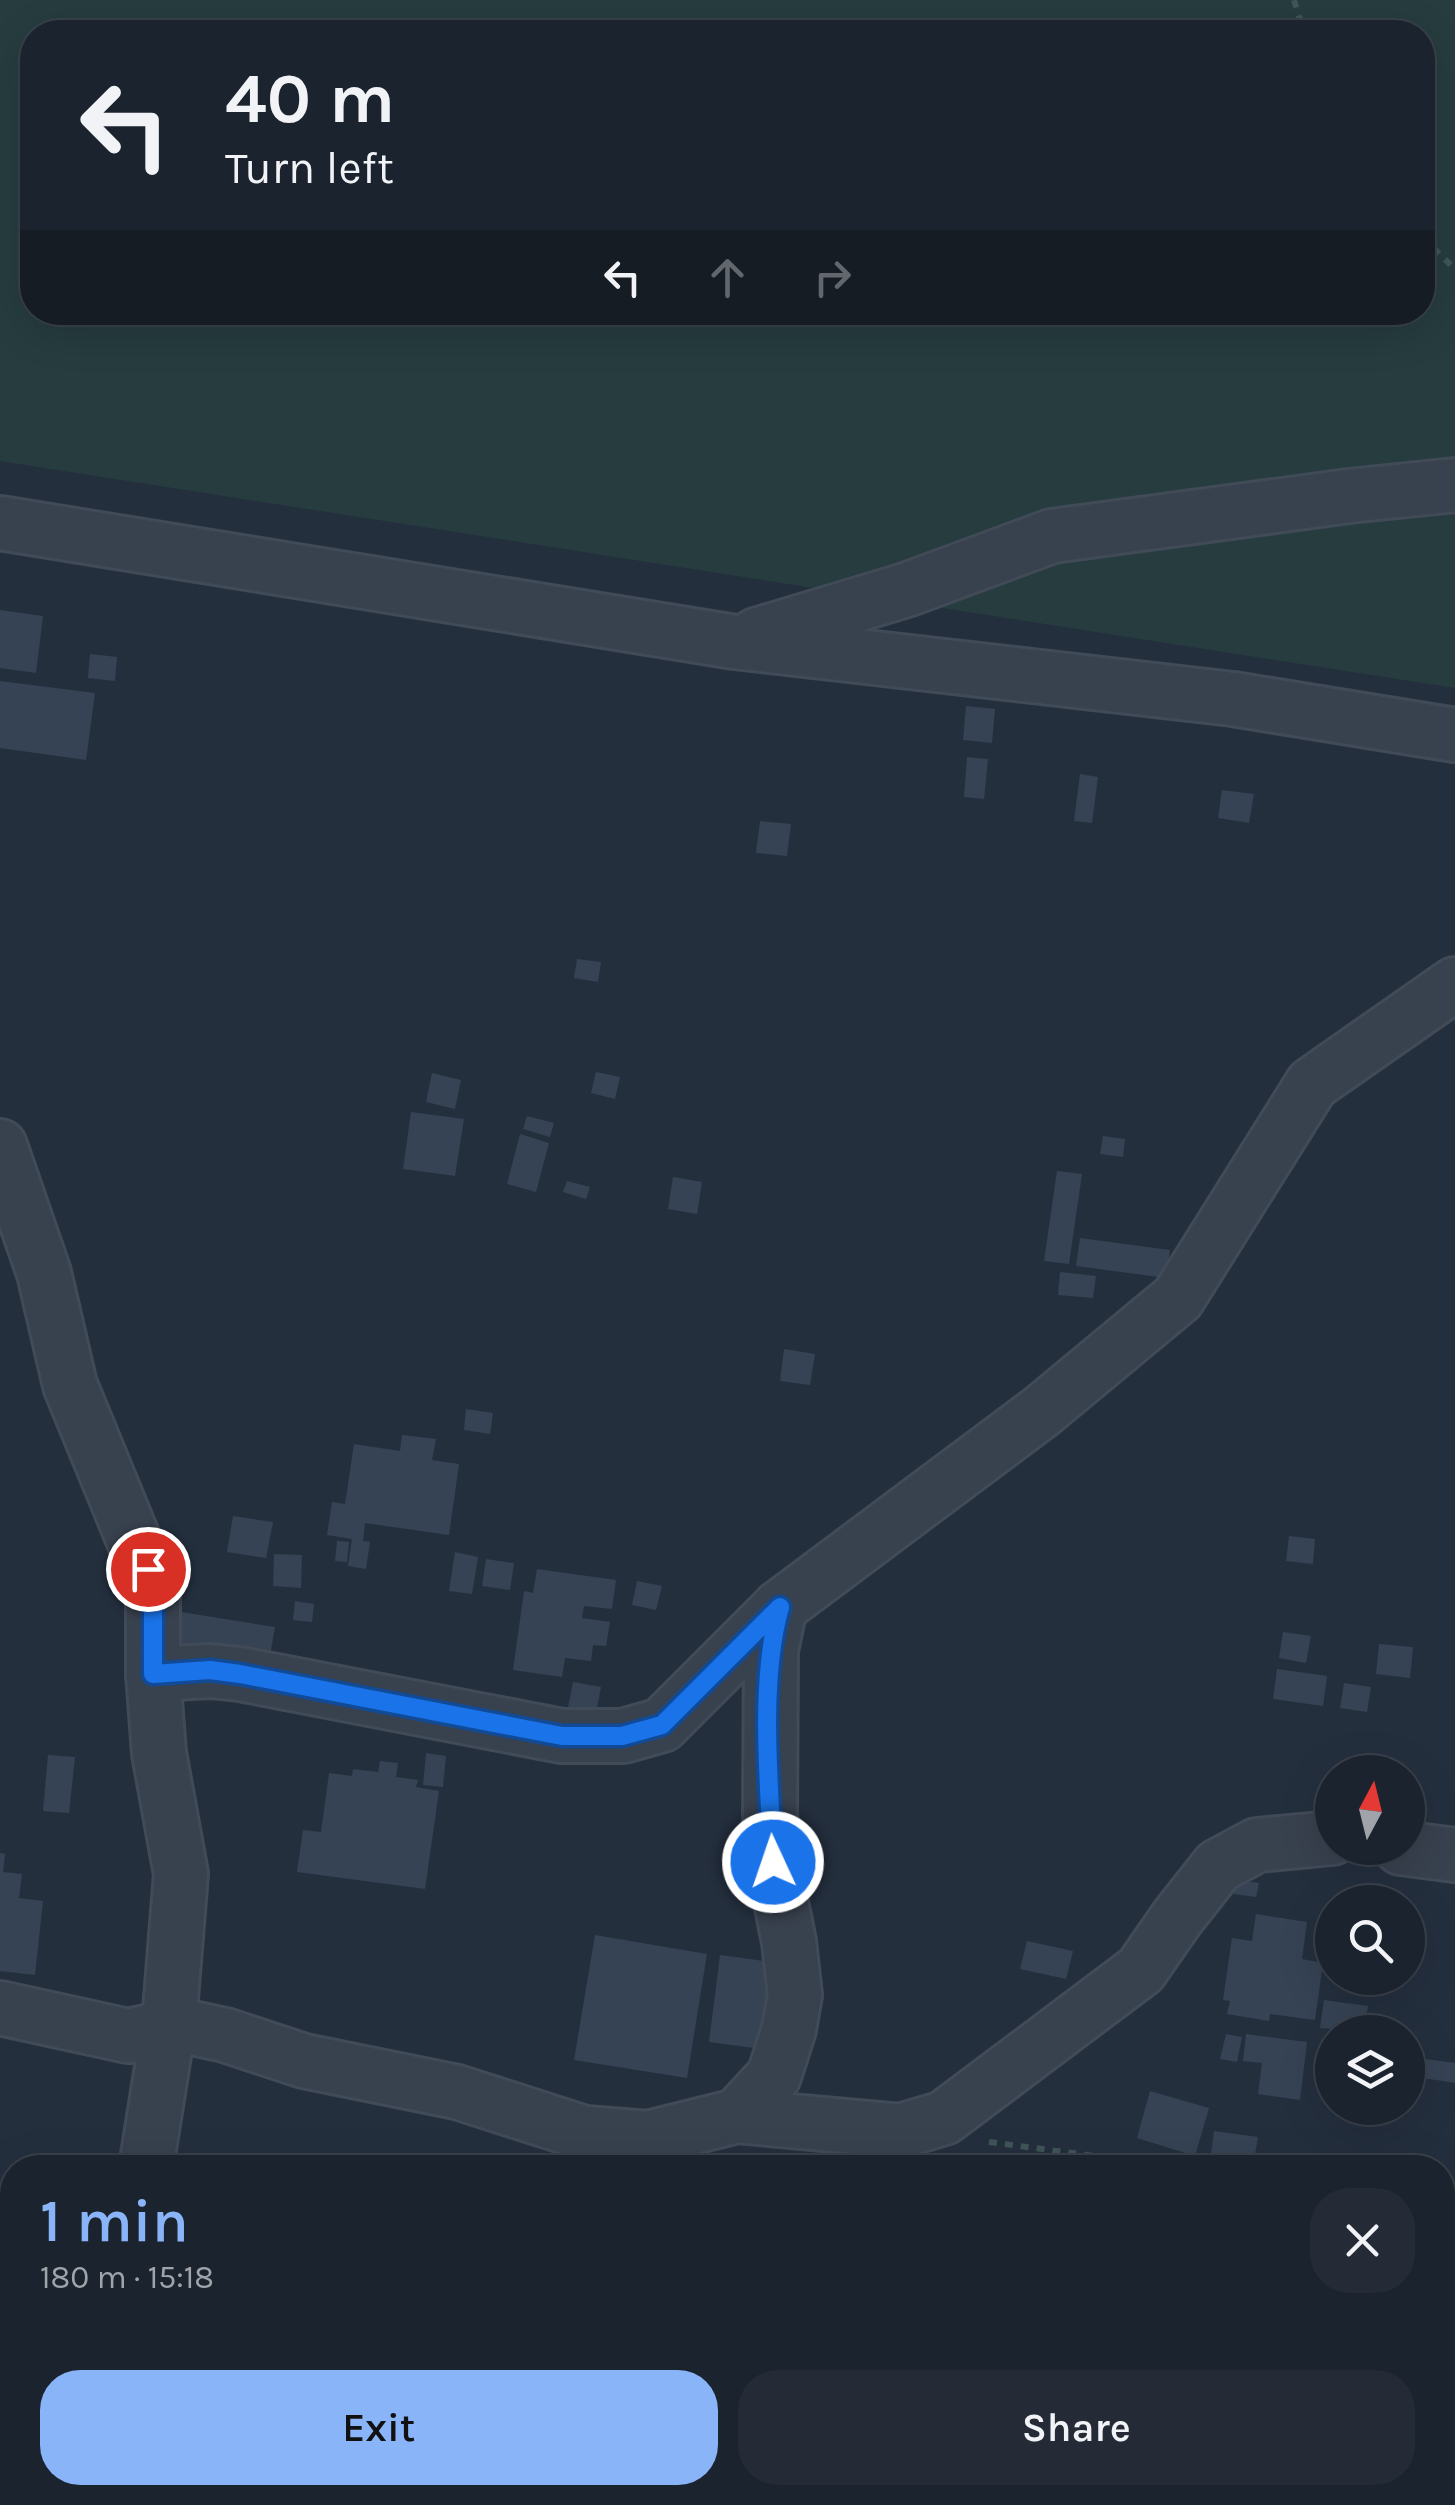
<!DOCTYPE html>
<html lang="en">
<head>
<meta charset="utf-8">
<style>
	body { margin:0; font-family:Karla,sans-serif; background:#242b36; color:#f1f3f6; height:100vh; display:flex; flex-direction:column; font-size:38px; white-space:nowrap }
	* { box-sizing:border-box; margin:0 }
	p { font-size:32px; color:#a0a4aa }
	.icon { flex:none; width:55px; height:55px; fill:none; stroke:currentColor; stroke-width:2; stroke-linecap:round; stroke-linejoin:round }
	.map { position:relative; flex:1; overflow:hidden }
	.details { position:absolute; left:0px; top:2155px; width:1455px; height:350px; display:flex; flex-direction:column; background:#1b232e; border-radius:40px 40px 0 0; box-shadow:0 10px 40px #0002,0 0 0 2px #39404a }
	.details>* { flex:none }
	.banner { position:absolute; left:20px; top:20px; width:1415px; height:305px; border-radius:40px; box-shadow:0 10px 40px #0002,0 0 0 2px #39404a; background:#1b232e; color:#f1f3f6; overflow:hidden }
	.needle { width:65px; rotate:7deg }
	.fabs { position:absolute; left:1315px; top:1755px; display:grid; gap:20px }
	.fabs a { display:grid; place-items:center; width:110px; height:110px; border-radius:50%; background:#1b232e; box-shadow:0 10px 40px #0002,0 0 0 2px #39404a; font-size:50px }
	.pin { position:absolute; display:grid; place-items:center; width:85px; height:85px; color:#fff; margin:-42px; border:5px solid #fff; border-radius:50%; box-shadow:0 2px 10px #0007 }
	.me { position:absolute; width:110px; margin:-55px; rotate:357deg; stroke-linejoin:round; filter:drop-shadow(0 0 8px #0008) }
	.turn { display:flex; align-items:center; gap:35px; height:210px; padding:0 40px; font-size:45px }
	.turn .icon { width:130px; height:130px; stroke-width:2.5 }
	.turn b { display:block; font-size:70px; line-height:85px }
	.lanes { display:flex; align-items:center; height:95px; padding:0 40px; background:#0003; justify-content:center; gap:50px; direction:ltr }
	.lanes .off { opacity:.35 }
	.round { display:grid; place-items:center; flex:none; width:105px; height:105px; border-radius:40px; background:#242b36 }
	.overview { display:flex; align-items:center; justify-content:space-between; height:170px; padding:0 40px }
	h1 { font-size:60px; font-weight:600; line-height:75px; color:#8ab4f8 }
	.cta { display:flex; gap:20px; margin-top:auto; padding:20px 40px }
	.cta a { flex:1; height:115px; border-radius:40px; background:#8ab4f8; color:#111; font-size:40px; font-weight:600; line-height:115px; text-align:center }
	.cta a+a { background:#242b36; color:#f1f3f6 }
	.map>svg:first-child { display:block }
	.green { fill:#263c3f; fill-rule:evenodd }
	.building { fill:#364354 }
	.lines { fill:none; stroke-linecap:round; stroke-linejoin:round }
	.minor-casing { stroke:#414a57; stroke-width:58 }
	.path { stroke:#3f5557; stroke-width:6; stroke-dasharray:8 8; stroke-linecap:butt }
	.minor { stroke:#38414e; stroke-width:52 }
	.route-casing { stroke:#114b97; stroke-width:25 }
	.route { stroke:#1a73e8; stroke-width:18 }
</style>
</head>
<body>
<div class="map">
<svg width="1455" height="2505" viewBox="0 0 1455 2505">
	<rect width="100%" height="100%" fill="#242f3e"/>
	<path class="green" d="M 0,0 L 1455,0 L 1455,688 L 0,461 ZM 32,32 L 1422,32 L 1422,312 L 32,312 Z"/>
	<g class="building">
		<polygon points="0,610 43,616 36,673 0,668"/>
		<polygon points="90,654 117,657 115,681 88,678"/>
		<polygon points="0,681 95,693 86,760 0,748"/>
		<polygon points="966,706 995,709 992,743 963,740"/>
		<polygon points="967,757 988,759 984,799 964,797"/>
		<polygon points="1080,774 1098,777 1092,823 1074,821"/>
		<polygon points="1222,790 1254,794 1249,823 1218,818"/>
		<polygon points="760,821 791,824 787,856 756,853"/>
		<polygon points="577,959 601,962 598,982 574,978"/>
		<polygon points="596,1072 620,1077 615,1099 591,1093"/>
		<polygon points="432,1073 461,1080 455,1109 426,1102"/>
		<polygon points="411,1112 464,1119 455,1176 403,1169"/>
		<polygon points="527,1116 554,1123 550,1137 523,1129"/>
		<polygon points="520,1134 549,1143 536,1192 507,1184"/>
		<polygon points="1103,1136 1125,1139 1123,1157 1100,1154"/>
		<polygon points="1057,1171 1082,1174 1069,1264 1044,1261"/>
		<polygon points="673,1177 702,1182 697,1214 668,1209"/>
		<polygon points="567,1181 590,1187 586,1199 563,1192"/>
		<polygon points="1080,1238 1170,1250 1166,1278 1076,1266"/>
		<polygon points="1060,1272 1096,1276 1093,1298 1058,1295"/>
		<polygon points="784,1349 815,1354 810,1385 780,1381"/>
		<polygon points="466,1409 493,1413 490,1434 464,1430"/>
		<polygon points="402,1435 436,1439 432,1460 459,1464 449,1535 365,1523 363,1541 370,1542 366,1569 348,1566 352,1539 327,1535 332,1502 345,1504 354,1444 400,1451"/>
		<polygon points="233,1516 273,1522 266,1558 227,1552"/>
		<polygon points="1289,1536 1315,1539 1313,1564 1286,1561"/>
		<polygon points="337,1541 349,1542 347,1562 335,1561"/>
		<polygon points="455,1552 478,1557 472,1594 449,1591"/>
		<polygon points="274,1554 302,1555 301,1588 273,1586"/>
		<polygon points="486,1559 514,1563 510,1590 482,1586"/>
		<polygon points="537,1569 616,1580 612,1609 584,1606 582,1618 610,1622 606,1646 593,1645 591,1661 565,1658 562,1677 513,1670 524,1591 533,1593"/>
		<polygon points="637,1581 662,1586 656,1610 632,1605"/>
		<polygon points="295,1601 314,1604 312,1622 293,1620"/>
		<polygon points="169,1610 275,1627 268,1667 163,1652"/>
		<polygon points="1283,1632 1311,1636 1306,1663 1279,1658"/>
		<polygon points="1379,1644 1413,1647 1410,1678 1376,1674"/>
		<polygon points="1277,1669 1327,1676 1323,1706 1273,1699"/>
		<polygon points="573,1682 601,1687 593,1728 565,1723"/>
		<polygon points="1344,1683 1371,1687 1367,1712 1340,1708"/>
		<polygon points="426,1753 446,1756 443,1787 423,1785"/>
		<polygon points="48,1755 75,1757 69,1813 43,1811"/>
		<polygon points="380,1761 398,1763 396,1777 418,1780 416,1787 439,1791 425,1889 297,1872 303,1830 321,1832 329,1773 352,1776 353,1769 378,1772"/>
		<polygon points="0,1853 5,1854 3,1872 22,1874 19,1898 43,1901 35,1975 0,1971"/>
		<polygon points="1236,1880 1259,1883 1256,1897 1234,1894"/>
		<polygon points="1355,1892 1383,1895 1382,1902 1354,1902"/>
		<polygon points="1256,1914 1307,1922 1302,1959 1323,1963 1315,2020 1270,2014 1269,2021 1227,2014 1230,2001 1223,2000 1232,1938 1252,1941"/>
		<polygon points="595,1935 707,1954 687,2078 574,2060"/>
		<polygon points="1027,1941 1073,1951 1066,1979 1020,1969"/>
		<polygon points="720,1955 772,1962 761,2049 709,2042"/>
		<polygon points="1324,2000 1368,2006 1364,2032 1320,2028"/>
		<polygon points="1226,2034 1242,2037 1237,2062 1220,2059"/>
		<polygon points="1246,2034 1307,2042 1300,2100 1258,2094 1262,2063 1243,2061"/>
		<polygon points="1426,2059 1455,2063 1455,2083 1423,2078"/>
		<polygon points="1150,2091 1209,2108 1195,2156 1137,2138"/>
		<polygon points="1214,2131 1258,2137 1254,2160 1211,2153"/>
	</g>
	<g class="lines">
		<g class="minor-casing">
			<g id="minor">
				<polyline points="0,523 735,642 1233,699 1455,735"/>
				<polyline points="756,635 906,590 1052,536 1349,496 1455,485"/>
				<polyline points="0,1146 44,1273 70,1385 153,1587 153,1674 159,1753 181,1874 169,2023 146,2168"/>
				<polyline points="153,1674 210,1671 240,1674 562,1736 623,1736 662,1725 780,1607"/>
				<polyline points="1401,1848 1455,1855"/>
				<polyline points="0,2008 128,2036 147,2032 169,2023 225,2035 304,2061 457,2092 585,2133 648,2138 737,2116 774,2076 789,2029 795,1995 789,1942 773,1862 770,1813 771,1650 780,1607 1042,1411 1178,1298 1312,1084 1455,984"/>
				<polyline points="737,2116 900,2131 944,2118 1141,1970 1177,1918 1218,1866 1257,1845 1332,1838"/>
				<polyline points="0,2385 12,2385"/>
				<polyline points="0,2479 12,2430"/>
				<polyline points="731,2492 766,2505"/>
			</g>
		</g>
		<g class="path">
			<polyline points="1294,0 1304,32"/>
			<polyline points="1422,237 1455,269"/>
			<polyline points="989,2142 1186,2168"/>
			<polyline points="1259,2168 1327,2161 1375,2168"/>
			<polyline points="1442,2188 1455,2191"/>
		</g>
		<use href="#minor" class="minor"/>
	</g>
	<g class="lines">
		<g class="route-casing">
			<path id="route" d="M 148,1569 L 153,1586 L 153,1674 L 210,1670 L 240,1674 L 562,1736 L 622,1736 L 662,1725 L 780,1607 C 759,1681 769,1784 773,1862"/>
		</g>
		<use href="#route" class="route"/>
	</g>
</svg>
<div class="fabs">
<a><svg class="needle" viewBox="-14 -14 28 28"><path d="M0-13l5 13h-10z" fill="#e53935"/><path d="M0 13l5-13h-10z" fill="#a0a4aa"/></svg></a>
<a><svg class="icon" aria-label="search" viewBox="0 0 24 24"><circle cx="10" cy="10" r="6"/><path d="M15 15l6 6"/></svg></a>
<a><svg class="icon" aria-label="layers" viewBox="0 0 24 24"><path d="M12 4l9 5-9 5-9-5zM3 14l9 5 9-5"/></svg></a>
</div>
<div class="pin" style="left:148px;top:1569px;background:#d93025"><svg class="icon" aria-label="arrive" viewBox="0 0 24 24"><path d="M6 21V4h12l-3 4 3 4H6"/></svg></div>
<svg class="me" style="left:773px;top:1862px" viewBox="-20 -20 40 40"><circle r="17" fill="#1a73e8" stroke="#fff" stroke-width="3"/><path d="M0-11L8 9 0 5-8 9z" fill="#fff"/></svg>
<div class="banner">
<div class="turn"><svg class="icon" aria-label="left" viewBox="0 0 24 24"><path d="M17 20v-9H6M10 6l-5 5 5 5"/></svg><div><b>40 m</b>Turn left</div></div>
<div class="lanes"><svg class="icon" aria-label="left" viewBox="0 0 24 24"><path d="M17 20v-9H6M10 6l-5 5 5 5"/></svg><svg class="icon off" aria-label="ahead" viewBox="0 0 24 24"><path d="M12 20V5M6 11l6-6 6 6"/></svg><svg class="icon off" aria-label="right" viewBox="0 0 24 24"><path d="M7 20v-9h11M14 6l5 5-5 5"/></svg></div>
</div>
<section class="details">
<div class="overview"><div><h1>1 min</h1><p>180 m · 15:18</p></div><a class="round"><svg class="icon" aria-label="close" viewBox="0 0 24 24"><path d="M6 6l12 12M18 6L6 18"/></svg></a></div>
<div class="cta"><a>Exit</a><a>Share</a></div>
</section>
</div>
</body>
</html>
